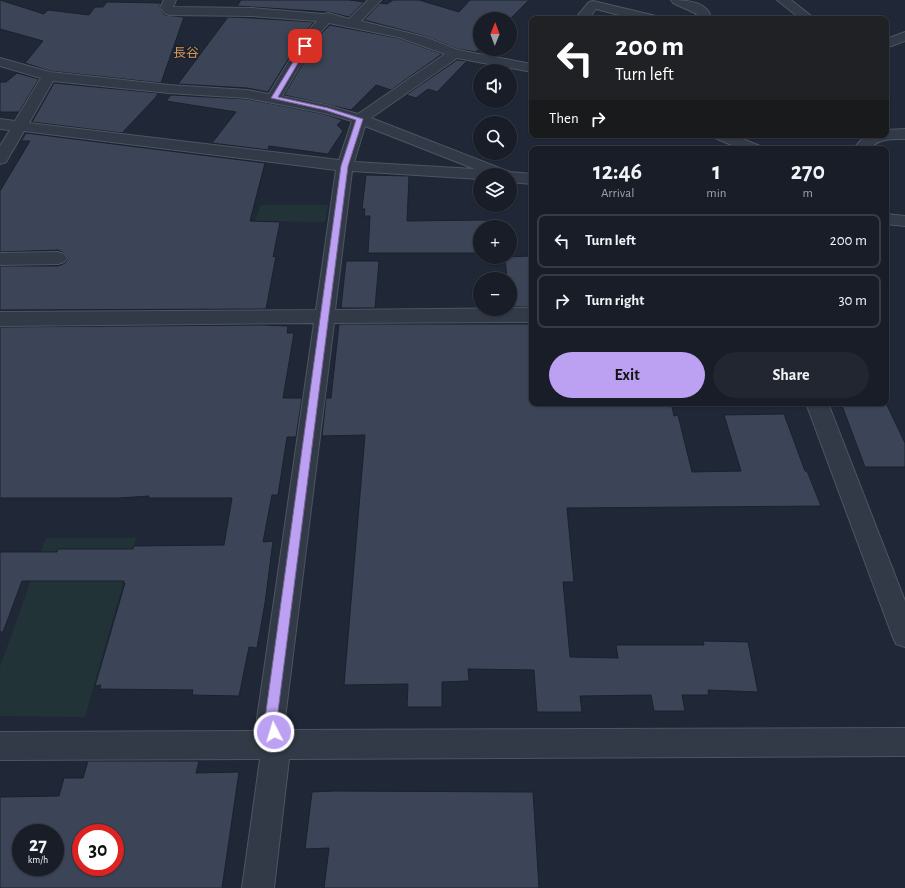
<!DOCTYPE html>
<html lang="en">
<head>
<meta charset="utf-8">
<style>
	body { margin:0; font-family:"Alegreya Sans","Noto Sans JP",sans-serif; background:#212630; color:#f1f3f6; height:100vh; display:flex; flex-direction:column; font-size:15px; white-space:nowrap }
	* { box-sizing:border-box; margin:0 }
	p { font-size:13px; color:#9fa2a8 }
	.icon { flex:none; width:22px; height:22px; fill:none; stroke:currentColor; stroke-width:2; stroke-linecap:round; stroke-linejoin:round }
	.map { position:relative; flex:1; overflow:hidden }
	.drawer { position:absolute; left:529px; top:146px; width:360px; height:260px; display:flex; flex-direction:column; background:#181d28; border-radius:8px; box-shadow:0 1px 3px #0004,0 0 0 1px #363b45 }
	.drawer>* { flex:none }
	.banner { position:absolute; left:529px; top:16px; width:360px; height:122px; border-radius:8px; box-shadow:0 1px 3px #0004,0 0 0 1px #363b45; background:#202124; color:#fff; overflow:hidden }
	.needle { width:26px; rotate:1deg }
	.controls { position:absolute; left:473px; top:12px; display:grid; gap:8px }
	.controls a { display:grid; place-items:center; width:44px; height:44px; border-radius:50%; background:#181d28; box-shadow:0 1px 3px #0004,0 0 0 1px #363b45; font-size:20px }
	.speed { position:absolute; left:12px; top:824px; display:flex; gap:8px; font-size:20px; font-weight:700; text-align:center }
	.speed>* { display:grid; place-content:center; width:52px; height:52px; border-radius:50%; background:#181d28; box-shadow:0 1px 3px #0004,0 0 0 1px #363b45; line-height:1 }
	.speed small { font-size:10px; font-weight:400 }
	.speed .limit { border:6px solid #d22; background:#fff; color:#111 }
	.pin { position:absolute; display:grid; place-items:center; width:34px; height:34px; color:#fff; margin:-17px; border-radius:8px; box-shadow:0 2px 6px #0006 }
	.me { position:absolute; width:44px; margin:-22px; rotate:355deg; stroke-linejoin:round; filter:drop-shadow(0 0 3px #0008) }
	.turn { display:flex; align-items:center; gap:14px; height:84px; padding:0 20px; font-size:18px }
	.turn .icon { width:52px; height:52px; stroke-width:2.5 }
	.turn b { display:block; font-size:28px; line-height:34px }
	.then { display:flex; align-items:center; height:38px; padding:0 20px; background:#0003; gap:8px; font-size:15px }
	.eta { display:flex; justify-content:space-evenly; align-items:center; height:68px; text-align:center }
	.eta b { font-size:24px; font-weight:600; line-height:28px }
	.button { display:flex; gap:8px; margin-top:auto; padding:8px 20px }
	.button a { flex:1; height:46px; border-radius:24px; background:#bca0f2; color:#111; font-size:16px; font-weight:600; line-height:46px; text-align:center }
	.button a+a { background:#212630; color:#f1f3f6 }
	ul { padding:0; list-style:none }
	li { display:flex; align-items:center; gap:12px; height:54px; margin:0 8px 6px; padding:0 12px; border:2px solid #363b45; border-radius:8px }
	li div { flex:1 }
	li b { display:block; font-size:15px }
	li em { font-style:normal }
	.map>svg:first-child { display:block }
	.green { fill:#223337 }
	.building { fill:#3c4557; stroke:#1b212d; fill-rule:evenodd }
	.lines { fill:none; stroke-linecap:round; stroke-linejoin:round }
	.minor-casing { stroke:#4e5462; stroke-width:2 }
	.minor { fill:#333a47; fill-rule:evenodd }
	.route { fill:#bca0f2; stroke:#7a689d }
	.labels { text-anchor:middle; stroke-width:3; stroke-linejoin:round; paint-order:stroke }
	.far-quarter-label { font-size:13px; fill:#d1975b; stroke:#191f2b }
</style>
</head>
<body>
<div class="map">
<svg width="905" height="888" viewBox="0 0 905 888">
	<rect width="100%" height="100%" fill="#202736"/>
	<g class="green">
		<polygon points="261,205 328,205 325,222 255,221"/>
		<polygon points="46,538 136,538 85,717 0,716 0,667"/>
	</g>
	<g class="building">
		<polygon points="0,0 44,14 48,10 89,15 95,7 103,7 107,2 161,3 159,8 165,15 184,17 161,83 50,71 25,63 43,41 0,29"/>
		<polygon points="241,0 349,0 364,2 349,17 328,12 237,6"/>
		<polygon points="393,0 419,0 459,12 470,0 529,0 510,19 480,19 480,48 476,52 458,49 425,36 364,20 380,3 387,4"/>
		<polygon points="228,17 252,18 314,22 305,32 268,92 247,88 178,84"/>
		<polygon points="330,25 398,38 442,54 391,90 376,85 351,110 284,95 319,36"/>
		<polygon points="457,60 467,61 437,92 428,89 416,98 406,95"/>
		<polygon points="17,73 39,79 19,112 0,112 0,82 6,82"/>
		<polygon points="54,83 158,93 156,97 122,133 32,122"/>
		<polygon points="171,95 247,99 324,114 342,120 337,125 343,131 328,154 269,146 268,150 212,143 236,112 166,101"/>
		<polygon points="26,133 265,163 250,221 280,222 273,257 276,256 266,309 0,310 0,266 58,266 65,263 68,258 64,253 58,250 0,252 0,191 30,141 21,141"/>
		<polygon points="366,175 409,176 407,221 487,220 487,227 480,227 480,253 368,253 370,216 364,216 365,209 362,209"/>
		<polygon points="532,256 532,307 510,307 510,279 507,279 505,257"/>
		<polygon points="346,261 379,261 375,308 341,308"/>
		<polygon points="339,324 532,324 532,403 671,403 674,416 678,415 692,472 741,471 724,415 784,414 805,471 807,471 821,506 567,508 574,582 563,582 570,657 618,658 616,645 704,645 703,641 748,642 758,692 708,690 709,695 682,695 685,711 654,711 651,695 580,696 582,712 537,712 534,670 468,669 469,681 442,682 442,707 407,707 408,684 344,685 365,435 322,436 326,398 331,398"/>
		<polygon points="263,325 288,326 287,333 294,333 283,398 302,398 296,437 287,437 278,495 272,495 263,542 273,541 265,603 257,648 249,647 239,696 192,695 193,690 100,689 101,685 95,686 125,583 123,583 124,581 22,581 3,632 0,632 0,552 57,552 58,549 133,549 134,546 224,545 232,498 148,498 149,496 119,498 0,498 0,327"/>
		<polygon points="841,403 886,403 905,443 905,467 865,467"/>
		<path d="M 88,761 L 199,761 L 196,773 L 239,772 L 222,888 L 0,888 L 0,797 L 59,796 L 64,778 L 83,778 ZM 21,833 L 55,833 L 55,867 L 21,867 ZM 81,833 L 115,833 L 115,867 L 81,867 Z"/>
		<polygon points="335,791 533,792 539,888 324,888 329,848 305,849 312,792"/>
	</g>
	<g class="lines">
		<g class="minor-casing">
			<g id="minor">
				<path d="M 164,0 L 176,0 L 173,7 L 252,8 L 323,14 L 328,13 L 349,19 L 368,0 L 381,0 L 361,21 L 425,37 L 458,50 L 532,64 L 532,72 L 457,58 L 371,118 L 510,172 L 532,174 L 532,184 L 510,182 L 510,175 L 480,175 L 480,179 L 352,171 L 335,310 L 532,308 L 532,322 L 334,323 L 285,719 L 287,730 L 905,728 L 905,756 L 289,759 L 274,888 L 242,888 L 260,759 L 0,760 L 0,732 L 259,731 L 257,719 L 314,323 L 0,326 L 0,312 L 316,310 L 336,170 L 24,131 L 6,162 L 0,164 L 0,146 L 10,130 L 0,129 L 0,119 L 15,121 L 41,78 L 0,66 L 0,58 L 50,72 L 169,85 L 247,90 L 269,94 L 306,33 L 317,21 L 252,16 L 170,15 L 166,14 L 160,8 ZM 329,23 L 398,37 L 445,54 L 358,114 L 326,105 L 282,96 L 318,35 ZM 53,81 L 169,93 L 247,98 L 324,113 L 352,121 L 339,160 L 29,123 ZM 365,126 L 475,169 L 354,162 Z"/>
				<path d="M 671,0 C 683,0 706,1 710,15 L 706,19 L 691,19 L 697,14 L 673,3 Z"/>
				<polygon points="777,0 791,0 815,19 801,19"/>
				<polygon points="593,1 656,16 657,19 635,19 596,9 588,19 575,19 589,2"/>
				<polygon points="905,32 905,41 886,48 886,39"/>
				<path d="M 905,129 L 905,139 C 892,139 879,138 869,149 L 853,149 L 864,137 L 886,135 L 886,130 Z"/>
				<polygon points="712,135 733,135 760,146 762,149 741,149 715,138"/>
				<polygon points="886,214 905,216 905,226 886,224"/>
				<polygon points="58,252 64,254 67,258 64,262 58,264 0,265 0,253"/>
				<polygon points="806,403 828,403 905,601 905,647 896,644 892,635"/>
			</g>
		</g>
		<use href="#minor" class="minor"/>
	</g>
	<polygon class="route" points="305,45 308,46 278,97 328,108 363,119 348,166 277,719 279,732 278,736 274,737 269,736 265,719 341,166 356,120 325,110 271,98 303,46"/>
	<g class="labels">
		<g class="far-quarter-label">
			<text x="186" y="57">長谷</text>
		</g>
	</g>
</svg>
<div class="controls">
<a><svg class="needle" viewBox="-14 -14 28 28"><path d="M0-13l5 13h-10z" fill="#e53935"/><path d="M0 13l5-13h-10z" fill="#9fa2a8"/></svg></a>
<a><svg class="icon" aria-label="sound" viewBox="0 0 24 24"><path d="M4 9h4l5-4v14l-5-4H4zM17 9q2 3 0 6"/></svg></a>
<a><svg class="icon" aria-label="search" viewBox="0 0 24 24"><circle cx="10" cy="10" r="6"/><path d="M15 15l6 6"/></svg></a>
<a><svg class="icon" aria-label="layers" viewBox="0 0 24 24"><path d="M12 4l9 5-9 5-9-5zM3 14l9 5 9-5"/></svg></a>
<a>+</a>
<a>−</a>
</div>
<div class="speed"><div>27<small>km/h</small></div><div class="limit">30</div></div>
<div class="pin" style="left:305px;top:46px;background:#d93025"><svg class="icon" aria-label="arrive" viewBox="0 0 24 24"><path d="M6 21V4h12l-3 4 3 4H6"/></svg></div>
<svg class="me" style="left:274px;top:732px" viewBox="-20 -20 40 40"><circle r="17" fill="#bca0f2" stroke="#fff" stroke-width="3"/><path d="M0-11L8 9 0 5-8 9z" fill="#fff"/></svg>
<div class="banner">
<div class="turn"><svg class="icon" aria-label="left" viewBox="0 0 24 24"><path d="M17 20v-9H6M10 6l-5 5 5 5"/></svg><div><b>200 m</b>Turn left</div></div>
<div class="then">Then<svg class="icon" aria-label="right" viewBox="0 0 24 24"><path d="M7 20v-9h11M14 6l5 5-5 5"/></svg></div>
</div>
<section class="drawer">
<div class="eta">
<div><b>12:46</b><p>Arrival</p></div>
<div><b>1</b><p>min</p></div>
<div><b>270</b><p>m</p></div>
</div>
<ul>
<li><svg class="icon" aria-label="left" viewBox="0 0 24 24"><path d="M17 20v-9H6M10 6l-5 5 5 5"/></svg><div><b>Turn left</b></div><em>200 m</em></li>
<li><svg class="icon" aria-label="right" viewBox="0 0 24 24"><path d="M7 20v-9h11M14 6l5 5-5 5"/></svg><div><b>Turn right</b></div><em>30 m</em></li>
</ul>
<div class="button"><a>Exit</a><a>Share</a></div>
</section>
</div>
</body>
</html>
